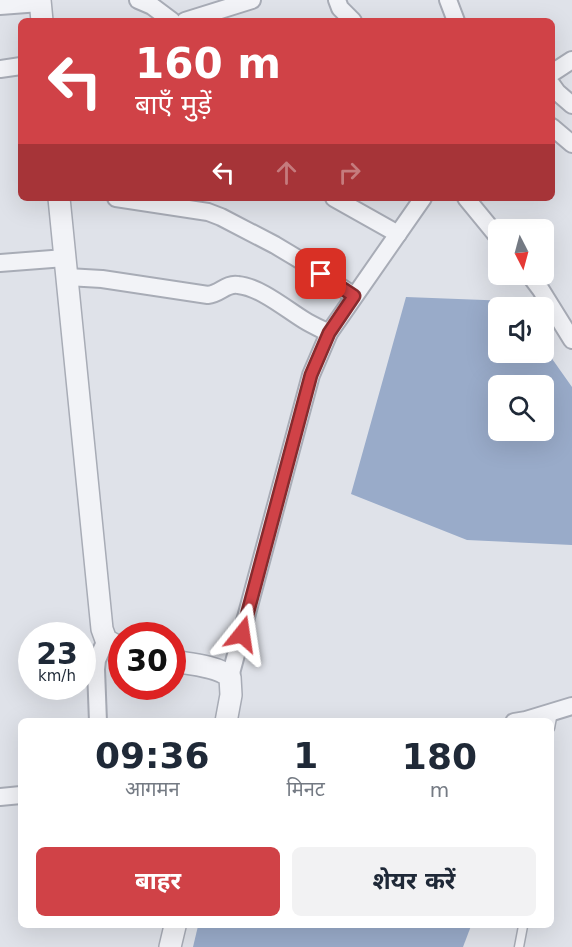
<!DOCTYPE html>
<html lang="hi">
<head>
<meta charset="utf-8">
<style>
	body { margin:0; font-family:"DejaVu Sans","Noto Sans Devanagari",sans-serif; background:#f2f2f3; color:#1f2937; height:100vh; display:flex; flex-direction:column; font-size:22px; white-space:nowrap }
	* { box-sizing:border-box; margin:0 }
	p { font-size:20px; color:#747a83 }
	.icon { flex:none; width:33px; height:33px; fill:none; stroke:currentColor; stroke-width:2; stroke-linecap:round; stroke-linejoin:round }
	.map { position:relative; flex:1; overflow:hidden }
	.side { position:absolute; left:18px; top:718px; width:536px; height:210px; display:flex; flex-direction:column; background:#fff; border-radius:9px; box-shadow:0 6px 24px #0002 }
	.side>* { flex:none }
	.hud { position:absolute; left:18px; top:18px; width:537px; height:183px; border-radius:9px; box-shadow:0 6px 24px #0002; background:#d04247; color:#fff; overflow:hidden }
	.needle { width:39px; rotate:174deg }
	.fabs { position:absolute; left:488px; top:219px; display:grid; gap:12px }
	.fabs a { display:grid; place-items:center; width:66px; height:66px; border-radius:9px; background:#fff; box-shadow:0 6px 24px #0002; font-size:30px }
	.speed { position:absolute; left:18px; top:622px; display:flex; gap:12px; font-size:30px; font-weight:700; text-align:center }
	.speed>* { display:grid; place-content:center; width:78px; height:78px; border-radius:50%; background:#fff; box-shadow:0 6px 24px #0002; line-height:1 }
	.speed small { font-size:15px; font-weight:400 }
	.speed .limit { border:9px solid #d22; background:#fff; color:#111 }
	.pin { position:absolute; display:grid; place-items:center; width:51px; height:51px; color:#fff; margin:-26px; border-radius:12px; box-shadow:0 3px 9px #0006 }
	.me { position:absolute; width:66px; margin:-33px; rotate:15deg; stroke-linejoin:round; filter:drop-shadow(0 0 4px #0008) }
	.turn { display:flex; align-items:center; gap:21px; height:126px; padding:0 18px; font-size:27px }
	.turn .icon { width:78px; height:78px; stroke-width:2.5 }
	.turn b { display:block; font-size:42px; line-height:51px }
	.lanes { display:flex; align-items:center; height:57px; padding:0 18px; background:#0003; justify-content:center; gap:30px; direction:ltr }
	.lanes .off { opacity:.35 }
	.eta { display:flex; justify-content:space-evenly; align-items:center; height:102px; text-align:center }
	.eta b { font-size:36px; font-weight:700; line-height:42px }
	.cta { display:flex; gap:12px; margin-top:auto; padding:12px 18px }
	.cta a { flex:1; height:69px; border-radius:9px; background:#d04247; color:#fff; font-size:24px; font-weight:700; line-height:69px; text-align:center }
	.cta a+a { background:#f2f2f3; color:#1f2937 }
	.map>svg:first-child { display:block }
	.water { fill:#99abc9; fill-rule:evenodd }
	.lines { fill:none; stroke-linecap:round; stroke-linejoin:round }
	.service-casing { stroke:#a8acb6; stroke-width:11 }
	.minor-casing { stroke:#a8acb6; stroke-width:20 }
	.tertiary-casing { stroke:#a8acb6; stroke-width:24 }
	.service { stroke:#f2f3f7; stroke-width:8 }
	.minor { stroke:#f2f3f7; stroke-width:16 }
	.tertiary { stroke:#f2f3f7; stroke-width:21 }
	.route-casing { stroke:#872b2e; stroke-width:15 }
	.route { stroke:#d04247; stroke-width:10 }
</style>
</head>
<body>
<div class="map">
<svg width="572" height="947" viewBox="0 0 572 947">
	<rect width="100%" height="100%" fill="#dfe2e9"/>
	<g class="water">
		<path d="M 406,297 L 511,301 L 515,307 L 498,308 L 498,352 L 543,352 L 543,346 L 572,387 L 572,545 L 467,540 L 351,494 ZM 498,386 L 543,386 L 543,430 L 498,430 Z"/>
		<polygon points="198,926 471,926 463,947 193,947"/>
	</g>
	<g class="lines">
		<g class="service-casing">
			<g id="service">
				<polyline points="550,728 553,712"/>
				<polyline points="519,947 523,926"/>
			</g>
		</g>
		<g class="minor-casing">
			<g id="minor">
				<polyline points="138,0 152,6 172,21"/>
				<polyline points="337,0 340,8 353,21"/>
				<polyline points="448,0 456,21"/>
				<polyline points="0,6 40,3"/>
				<polyline points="185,21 252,0"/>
				<polyline points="0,69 21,66"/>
				<polyline points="552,73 572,60"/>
				<polyline points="552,85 557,92 572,105"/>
				<polyline points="552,127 572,144"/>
				<polyline points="116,198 208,212 221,217 275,245 305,263 354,296"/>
				<polyline points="334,198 398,234"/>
				<polyline points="466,198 498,237"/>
				<polyline points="0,263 65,258"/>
				<polyline points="529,274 541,290 572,340"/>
				<path d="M 67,277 L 102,279 L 208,295 C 220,294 226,283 238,285 C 260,287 286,309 304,320 C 312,325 321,329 329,333"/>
				<polyline points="230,677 311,375 329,333 423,198"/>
				<polyline points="98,722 96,669 97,660 106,640"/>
				<polyline points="514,722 526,720 572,706"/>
				<polyline points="0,797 21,795"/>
			</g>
		</g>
		<g class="tertiary-casing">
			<g id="tertiary">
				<polyline points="40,0 42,21"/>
				<polyline points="59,198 102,629 106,640 122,649"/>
				<path d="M 172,661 C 189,664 218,666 230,677 L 231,695 L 226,722"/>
				<polyline points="170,947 175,926"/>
			</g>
		</g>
		<use href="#service" class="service"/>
		<use href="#minor" class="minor"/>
		<use href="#tertiary" class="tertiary"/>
	</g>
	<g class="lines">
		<g class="route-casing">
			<polyline id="route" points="242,634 311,375 329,333 354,296 321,274"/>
		</g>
		<use href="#route" class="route"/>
	</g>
</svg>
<div class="fabs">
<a><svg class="needle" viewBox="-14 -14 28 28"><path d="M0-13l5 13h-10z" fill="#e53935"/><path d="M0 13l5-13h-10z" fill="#747a83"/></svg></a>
<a><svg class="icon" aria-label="sound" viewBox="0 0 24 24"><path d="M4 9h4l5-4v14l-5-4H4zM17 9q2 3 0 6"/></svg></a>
<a><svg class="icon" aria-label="search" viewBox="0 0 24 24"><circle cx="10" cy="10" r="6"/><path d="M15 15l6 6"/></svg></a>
</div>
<div class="speed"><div>23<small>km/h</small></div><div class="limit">30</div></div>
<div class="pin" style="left:321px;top:274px;background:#d93025"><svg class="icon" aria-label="arrive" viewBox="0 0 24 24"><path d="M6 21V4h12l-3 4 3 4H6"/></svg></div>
<svg class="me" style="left:242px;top:634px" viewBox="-20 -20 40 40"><path d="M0-17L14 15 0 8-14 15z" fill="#d04247" stroke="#fff" stroke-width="4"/></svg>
<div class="hud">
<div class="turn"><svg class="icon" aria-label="left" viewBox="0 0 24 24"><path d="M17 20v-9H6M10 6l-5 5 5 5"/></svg><div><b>160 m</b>बाएँ मुड़ें</div></div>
<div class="lanes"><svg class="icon" aria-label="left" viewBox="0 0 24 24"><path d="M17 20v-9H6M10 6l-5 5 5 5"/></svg><svg class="icon off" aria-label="ahead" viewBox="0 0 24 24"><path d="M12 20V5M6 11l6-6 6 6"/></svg><svg class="icon off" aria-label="right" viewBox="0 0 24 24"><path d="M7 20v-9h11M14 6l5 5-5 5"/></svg></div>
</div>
<section class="side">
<div class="eta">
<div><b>09:36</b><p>आगमन</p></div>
<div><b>1</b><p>मिनट</p></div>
<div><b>180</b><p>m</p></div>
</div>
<div class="cta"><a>बाहर</a><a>शेयर करें</a></div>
</section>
</div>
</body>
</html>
